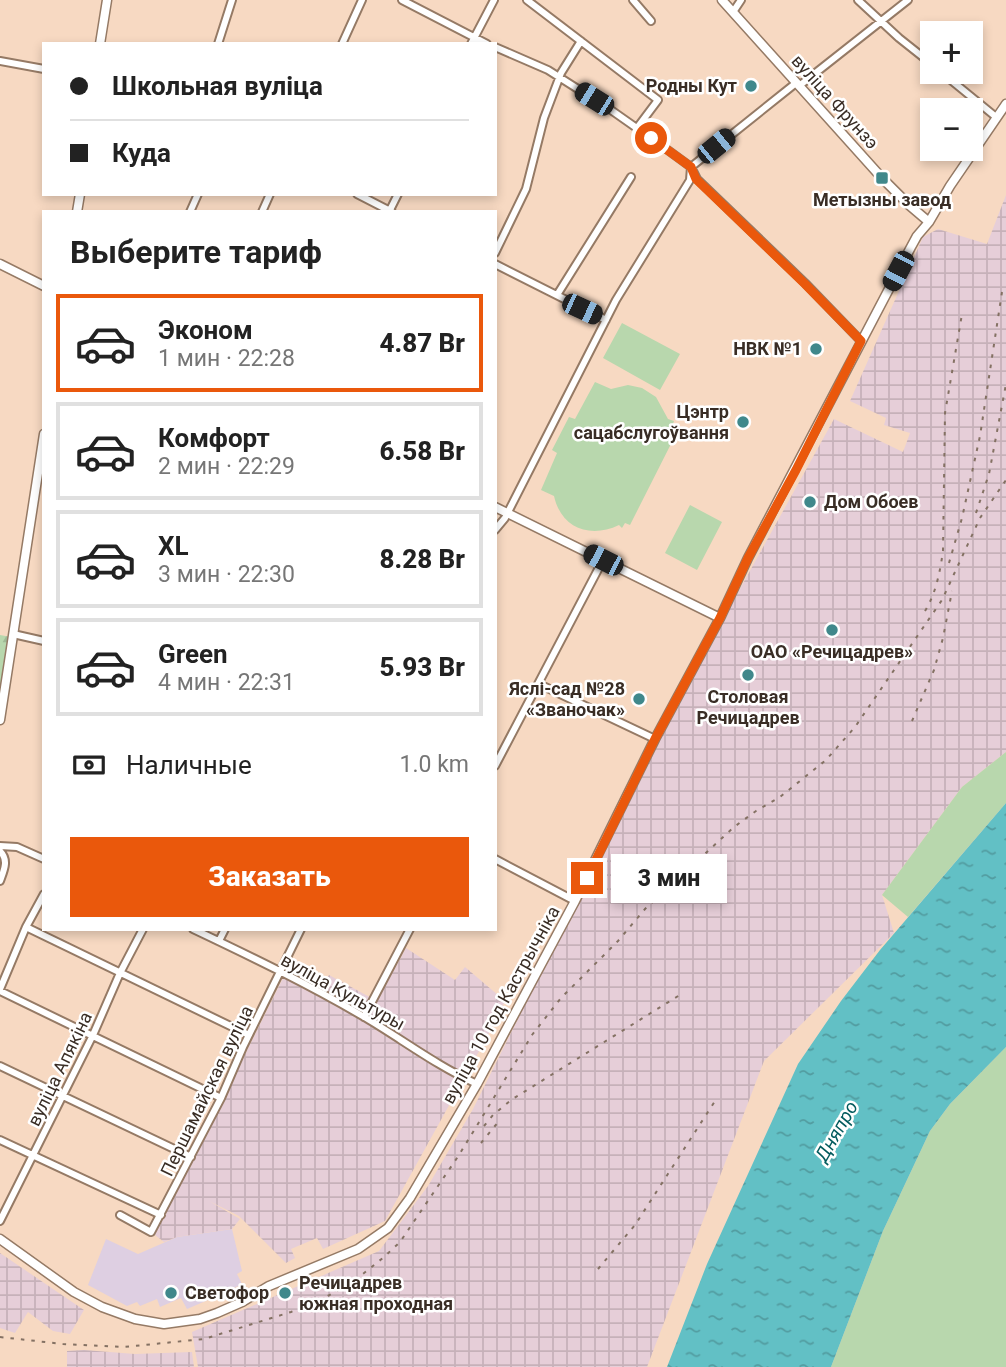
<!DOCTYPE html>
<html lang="ru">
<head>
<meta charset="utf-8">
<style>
  :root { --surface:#fff; --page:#f2f2f2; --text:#222; --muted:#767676; --line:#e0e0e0; --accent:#ea580c }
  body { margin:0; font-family:Roboto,sans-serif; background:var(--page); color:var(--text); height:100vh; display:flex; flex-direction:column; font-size:26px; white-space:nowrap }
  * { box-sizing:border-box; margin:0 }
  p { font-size:23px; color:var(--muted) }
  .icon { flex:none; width:38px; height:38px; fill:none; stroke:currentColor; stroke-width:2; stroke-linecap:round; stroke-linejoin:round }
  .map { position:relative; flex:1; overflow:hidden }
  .details { position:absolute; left:42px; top:210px; width:455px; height:721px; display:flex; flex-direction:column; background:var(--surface); border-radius:0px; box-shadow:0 4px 10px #0003 }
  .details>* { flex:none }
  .hud { position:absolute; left:42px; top:42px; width:455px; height:154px; border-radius:0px; box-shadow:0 4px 10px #0003; display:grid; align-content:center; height:154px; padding:0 28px; background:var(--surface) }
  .fabs { position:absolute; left:920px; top:21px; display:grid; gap:14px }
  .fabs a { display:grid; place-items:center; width:63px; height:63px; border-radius:0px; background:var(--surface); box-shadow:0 4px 10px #0003; font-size:35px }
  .end { position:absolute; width:32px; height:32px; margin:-16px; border:9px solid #ea580c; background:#fff; box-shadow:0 0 0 4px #fff }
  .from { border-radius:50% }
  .bubble { position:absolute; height:49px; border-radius:0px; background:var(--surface); box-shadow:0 4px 10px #0003; font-size:23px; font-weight:800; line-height:49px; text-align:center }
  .car { position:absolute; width:21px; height:42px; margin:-21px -10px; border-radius:9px; box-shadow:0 0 5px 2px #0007; background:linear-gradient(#222 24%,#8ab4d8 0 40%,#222 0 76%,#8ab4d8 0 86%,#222 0) }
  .hud b { display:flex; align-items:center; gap:24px; height:66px; font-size:26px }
  .hud b+b { border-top:2px solid var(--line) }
  .hud i { width:18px; height:18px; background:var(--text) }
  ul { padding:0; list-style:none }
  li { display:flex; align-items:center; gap:21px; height:98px; margin:0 14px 10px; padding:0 14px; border:4px solid var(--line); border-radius:0px }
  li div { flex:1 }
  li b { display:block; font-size:26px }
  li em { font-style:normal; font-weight:800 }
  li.active { border-color:var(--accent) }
  li>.icon { width:63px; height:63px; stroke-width:1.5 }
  h2 { padding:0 28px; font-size:32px; line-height:84px }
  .pay { display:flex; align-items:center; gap:18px; height:77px; padding:0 28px; font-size:26px }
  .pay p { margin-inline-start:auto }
  .action { display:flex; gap:14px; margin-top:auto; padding:14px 28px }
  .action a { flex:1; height:80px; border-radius:0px; background:var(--accent); color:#fff; font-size:28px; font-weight:800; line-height:80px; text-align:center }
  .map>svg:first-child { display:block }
  .commercial { fill:#decfe2 }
  .industrial { fill:url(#industrial-grid) }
  .green { fill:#b8d7ad }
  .forest { fill:url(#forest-firs) }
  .water { fill:url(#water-ripples) }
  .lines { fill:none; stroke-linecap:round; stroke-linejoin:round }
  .minor-casing { stroke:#957a65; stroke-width:10 }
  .tertiary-casing { stroke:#957a65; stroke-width:11 }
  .minor { stroke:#fff; stroke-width:6 }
  .tertiary { stroke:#fff; stroke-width:8 }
  .rail { stroke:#847163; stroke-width:2; stroke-dasharray:3.5 7; stroke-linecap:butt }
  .route { stroke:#ea580c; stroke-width:9 }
  .poi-dot { fill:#40888b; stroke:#fff; stroke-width:2.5 }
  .labels { text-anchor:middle; stroke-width:5; stroke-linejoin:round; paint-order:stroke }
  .poi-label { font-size:18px; font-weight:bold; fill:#392d25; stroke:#fff; text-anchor:end }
  .street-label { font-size:18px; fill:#392d25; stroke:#fff }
  .water-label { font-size:19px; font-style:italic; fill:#035b5e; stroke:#fff }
</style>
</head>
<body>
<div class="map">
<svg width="1006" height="1367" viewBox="0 0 1006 1367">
  <defs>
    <pattern id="industrial-grid" width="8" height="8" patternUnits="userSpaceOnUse" patternTransform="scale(1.75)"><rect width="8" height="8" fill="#e6ced8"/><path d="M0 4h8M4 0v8" fill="none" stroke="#c6b1b9"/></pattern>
    <pattern id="forest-firs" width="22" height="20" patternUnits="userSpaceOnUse" patternTransform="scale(1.75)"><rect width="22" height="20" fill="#b8d7ad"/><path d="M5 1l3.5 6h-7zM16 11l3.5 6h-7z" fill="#9fb995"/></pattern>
    <pattern id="water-ripples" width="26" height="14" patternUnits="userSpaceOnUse" patternTransform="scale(1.75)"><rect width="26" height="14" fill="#62c0c5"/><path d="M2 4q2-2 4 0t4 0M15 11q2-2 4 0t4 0" fill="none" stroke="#529ca0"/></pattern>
  </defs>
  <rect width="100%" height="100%" fill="#f7d9c2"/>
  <path class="commercial" d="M232,1229L242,1271L237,1274L242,1284L234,1288L235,1291L219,1299L208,1300L187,1309L181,1298L160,1307L157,1299L140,1306L137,1302L127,1306L88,1285L106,1239L138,1254L177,1237Z"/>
  <path class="industrial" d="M1006,195V752L962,787L882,895L894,933L764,1061L647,1367H198L192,1332L379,1251L428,1186L473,1109L663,728L834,419L903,452L910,433L884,425L886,418L850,401L923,237L938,229L987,244Z
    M406,948L455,980L465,967L505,1001L493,1026L385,1221L323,1249L317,1238L291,1249L295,1258L286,1263L239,1216L209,1201L240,1219L232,1229L177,1237L164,1242L155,1235L283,978L317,994L329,975L377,1001Z
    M0,1253L84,1310L70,1334L53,1331L28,1312L15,1333L0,1328Z
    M84,1350L135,1354L192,1352L194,1367H67V1351Z"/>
  <path class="green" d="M622,323L680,354L660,390L603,358Z
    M595,382L611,389L628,385L642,388L656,397L668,419L674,421L670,432L675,436L630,525L625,523L622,528L619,525C590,539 561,528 554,496L541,490L557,453L552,450L569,417L575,419Z
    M690,505L722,522L697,570L665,553Z
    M1006,752V803L908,917L882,895L962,787Z
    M1006,1047V1367H831L883,1231L930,1131L950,1104Z"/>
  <path class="forest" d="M0,635L11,637L0,712Z"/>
  <path class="water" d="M1006,803V1047L950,1104L930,1131L883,1231L831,1367H667L707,1264L798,1064L841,1001L880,950Z"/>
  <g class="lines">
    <defs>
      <path id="minor" d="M402,0L487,44
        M527,0L658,100L637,128
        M633,0L651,21
        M858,0L899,38L933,65
        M733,12L741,0
        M218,44L232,0
        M342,44L362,0
        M471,44L494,0
        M495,47L548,70L611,110L665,148L691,167L697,179L805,283L861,341
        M0,61L44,69
        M941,72L996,117
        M799,86L908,0
        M357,194L392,212
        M190,212L198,194
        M262,212L270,194
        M389,212L398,194
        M495,253L526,189L544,118L561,73L581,41
        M495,264L606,320
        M557,295L631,177
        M495,530L505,518L616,300L690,180L691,167L796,83
        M13,634L44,641
        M539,684L655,739
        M495,766L603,560
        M0,846L17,847L44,859
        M0,851C9,860 4,870 0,881
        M495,859L575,901
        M26,927L249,1035
        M193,929C252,957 310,985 366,1018C403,1040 437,1066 477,1084
        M219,941L225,929
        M0,989L26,927L44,894
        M0,991L221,1098
        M364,1017L410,929
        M0,1066L191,1157
        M0,1140L161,1215
        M120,1215L151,1232L221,1098L243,1047L301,929
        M0,1221L93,1035L120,973L143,929"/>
      <path id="tertiary" d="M722,0L882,178L909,205L929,222
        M100,44L107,0
        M77,212L80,194
        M0,264L44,286
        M495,507L720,618
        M0,720L44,434
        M0,1239L74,1292L102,1307L135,1319L164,1324L200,1319L217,1313L242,1302L269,1286L358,1249L388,1228L410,1198L477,1084L575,901L655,739L720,618L748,558L911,247L917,236L929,222L950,186L1006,104"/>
    </defs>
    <use href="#minor" class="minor-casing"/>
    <use href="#tertiary" class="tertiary-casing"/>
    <use href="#minor" class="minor"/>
    <use href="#tertiary" class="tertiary"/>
    <path class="rail" d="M976,513L989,474L1006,384
      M949,563L962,518L980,436L1002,292
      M925,611C936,593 940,572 943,551L945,413L962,314
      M912,721L934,670L943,638L952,591
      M484,1126L493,1115L511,1100L683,993
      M481,1143L499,1121
      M598,1269L635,1225L715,1101
      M0,1337L63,1344L124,1347L204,1339L291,1312L324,1298L353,1282L384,1257L400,1242L459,1155L532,1035L561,998L618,941L645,909L734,827L756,811L780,797L826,760L855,727L942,600L980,518L1006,480"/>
  </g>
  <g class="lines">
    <path class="route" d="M587,878L655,739L720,618L748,558L796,470L861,341L805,284L696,179L691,167L651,138"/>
  </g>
  <g class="poi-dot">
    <circle cx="751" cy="86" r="7"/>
    <rect x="875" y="171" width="14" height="14" rx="3.5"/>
    <circle cx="816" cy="349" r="7"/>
    <circle cx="743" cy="422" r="7"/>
    <circle cx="810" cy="502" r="7"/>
    <circle cx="832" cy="630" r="7"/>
    <circle cx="748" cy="675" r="7"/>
    <circle cx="639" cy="699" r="7"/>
    <circle cx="171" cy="1293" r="7"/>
    <circle cx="285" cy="1293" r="7"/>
  </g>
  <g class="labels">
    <g class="poi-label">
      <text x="737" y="92">Родны Кут</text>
      <text x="882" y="206" text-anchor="middle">Метызны завод</text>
      <text x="802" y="355">НВК №1</text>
      <text x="729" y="418">Цэнтр<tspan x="729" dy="21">сацабслугоўвання</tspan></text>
      <text x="824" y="508" text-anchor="start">Дом Обоев</text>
      <text x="832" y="658" text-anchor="middle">ОАО «Речицадрев»</text>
      <text x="625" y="695">Яслі-сад №28<tspan x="625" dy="21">«Званочак»</tspan></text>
      <text x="748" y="703" text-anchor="middle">Столовая<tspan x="748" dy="21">Речицадрев</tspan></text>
      <text x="299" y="1289" text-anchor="start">Речицадрев<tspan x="299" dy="21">южная проходная</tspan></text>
      <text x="185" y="1299" text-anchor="start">Светофор</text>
    </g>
    <g class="street-label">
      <text transform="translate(835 102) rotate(48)" y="6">вуліца Фрунзэ</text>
      <text transform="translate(343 992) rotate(29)" y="6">вуліца Культуры</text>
      <text transform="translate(501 1005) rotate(-61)" y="6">вуліца 10 год Кастрычніка</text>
      <text transform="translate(60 1069) rotate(-64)" y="6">вуліца Апякіна</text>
      <text transform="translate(207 1091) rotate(-64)" y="6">Першамайская вуліца</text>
    </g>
    <g class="water-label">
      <text transform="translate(836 1131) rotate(-60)" y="7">Дняпро</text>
    </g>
  </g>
</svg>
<div class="fabs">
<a>+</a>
<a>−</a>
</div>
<i class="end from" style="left:651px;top:138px"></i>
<i class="end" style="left:587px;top:878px"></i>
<div class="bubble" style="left:611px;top:854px;width:116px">3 мин</div>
<i class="car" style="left:594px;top:99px;rotate:302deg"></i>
<i class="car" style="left:716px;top:146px;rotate:51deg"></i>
<i class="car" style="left:898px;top:271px;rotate:208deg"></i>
<i class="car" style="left:582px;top:309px;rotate:115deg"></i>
<i class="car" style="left:603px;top:560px;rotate:297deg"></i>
<div class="hud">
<b><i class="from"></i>Школьная вуліца</b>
<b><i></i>Куда</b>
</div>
<section class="details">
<h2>Выберите тариф</h2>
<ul>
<li class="active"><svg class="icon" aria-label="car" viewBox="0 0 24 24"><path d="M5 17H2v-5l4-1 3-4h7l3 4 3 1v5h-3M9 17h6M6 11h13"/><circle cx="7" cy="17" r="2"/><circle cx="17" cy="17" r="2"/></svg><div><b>Эконом</b><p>1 мин · 22:28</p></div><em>4.87 Br</em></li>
<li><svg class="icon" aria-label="car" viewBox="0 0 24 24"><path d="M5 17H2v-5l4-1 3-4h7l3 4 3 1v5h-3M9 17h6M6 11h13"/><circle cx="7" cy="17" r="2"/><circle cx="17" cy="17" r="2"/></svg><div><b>Комфорт</b><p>2 мин · 22:29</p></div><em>6.58 Br</em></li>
<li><svg class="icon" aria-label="car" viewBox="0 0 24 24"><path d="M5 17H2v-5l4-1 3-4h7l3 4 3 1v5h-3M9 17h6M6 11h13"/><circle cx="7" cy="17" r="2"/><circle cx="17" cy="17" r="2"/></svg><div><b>XL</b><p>3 мин · 22:30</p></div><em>8.28 Br</em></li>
<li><svg class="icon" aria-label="car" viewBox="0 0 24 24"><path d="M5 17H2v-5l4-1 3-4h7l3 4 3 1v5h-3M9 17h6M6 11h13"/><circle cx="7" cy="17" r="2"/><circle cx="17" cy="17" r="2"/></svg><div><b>Green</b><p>4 мин · 22:31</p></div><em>5.93 Br</em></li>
</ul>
<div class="pay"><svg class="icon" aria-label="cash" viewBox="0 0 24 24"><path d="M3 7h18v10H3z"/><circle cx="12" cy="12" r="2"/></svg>Наличные<p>1.0 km</p></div>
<div class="action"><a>Заказать</a></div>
</section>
</div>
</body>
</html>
